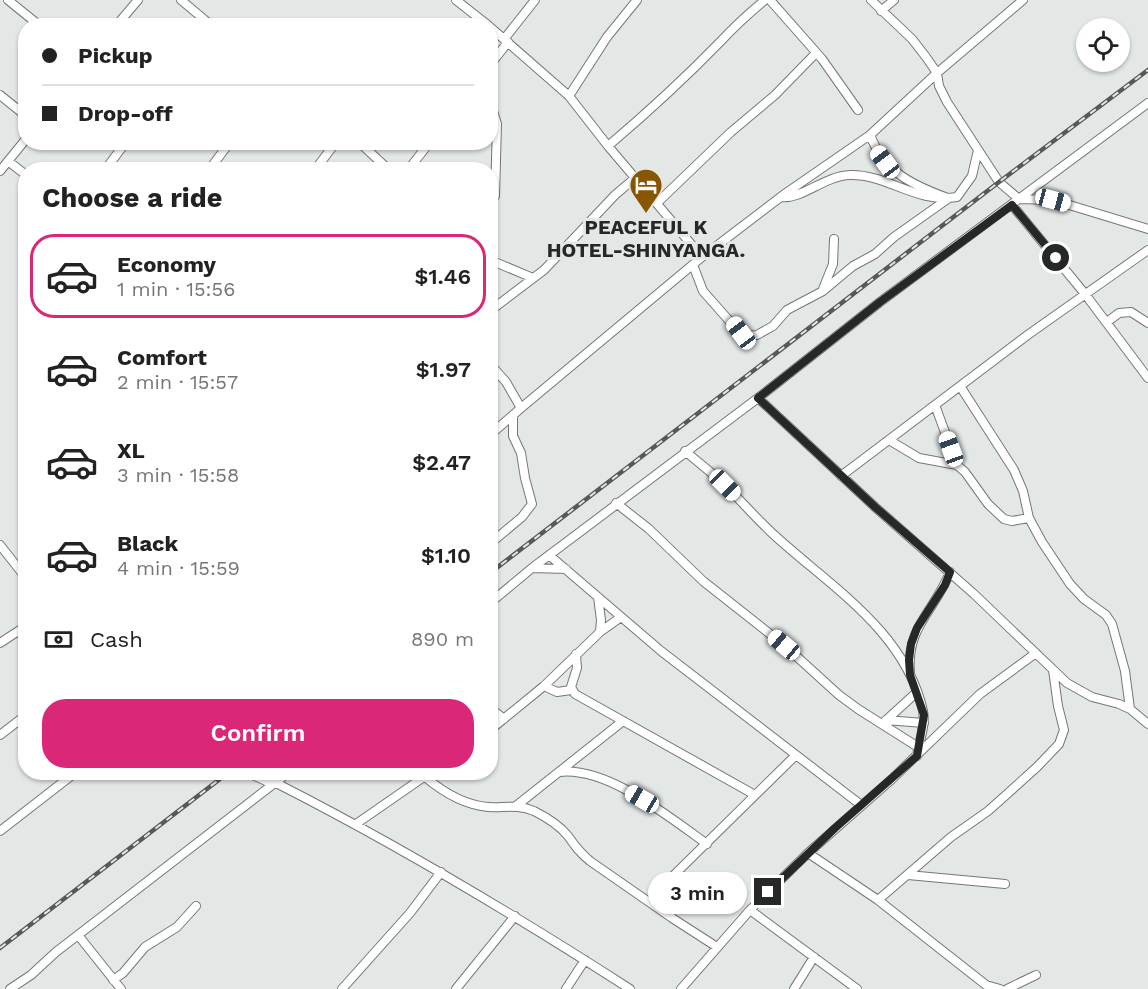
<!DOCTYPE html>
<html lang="en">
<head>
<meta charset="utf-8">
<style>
  :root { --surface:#fff; --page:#f6f6f6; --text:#222; --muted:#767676; --line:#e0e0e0; --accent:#db2777 }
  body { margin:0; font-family:"Work Sans",sans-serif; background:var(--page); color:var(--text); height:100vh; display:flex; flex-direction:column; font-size:22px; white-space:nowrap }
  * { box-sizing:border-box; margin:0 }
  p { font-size:20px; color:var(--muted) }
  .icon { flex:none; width:33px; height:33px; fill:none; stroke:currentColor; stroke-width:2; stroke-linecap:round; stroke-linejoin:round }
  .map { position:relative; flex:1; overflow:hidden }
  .side { position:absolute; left:18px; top:162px; width:480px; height:618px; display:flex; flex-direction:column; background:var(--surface); border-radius:24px; box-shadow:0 2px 4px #0004 }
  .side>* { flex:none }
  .top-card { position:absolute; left:18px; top:18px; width:480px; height:132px; border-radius:24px; box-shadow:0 2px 4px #0004; display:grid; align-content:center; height:132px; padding:0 24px; background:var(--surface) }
  .buttons { position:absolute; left:1076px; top:18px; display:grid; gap:12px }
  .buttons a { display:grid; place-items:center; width:54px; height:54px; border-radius:50%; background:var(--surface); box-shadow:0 2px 4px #0004; font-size:30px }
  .end { position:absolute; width:27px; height:27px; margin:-14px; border:8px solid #262727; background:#fff; box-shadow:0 0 0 3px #fff }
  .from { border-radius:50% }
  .bubble { position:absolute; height:42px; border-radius:21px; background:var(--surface); box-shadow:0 2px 4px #0004; font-size:20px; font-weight:600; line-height:42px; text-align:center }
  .car { position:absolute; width:18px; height:36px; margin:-18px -9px; border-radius:8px; box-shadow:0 0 4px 2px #0007; background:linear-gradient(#fff 24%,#345 0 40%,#fff 0 76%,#345 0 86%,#fff 0) }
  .top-card b { display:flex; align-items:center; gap:21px; height:57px; font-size:22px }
  .top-card b+b { border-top:2px solid var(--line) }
  .top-card i { width:15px; height:15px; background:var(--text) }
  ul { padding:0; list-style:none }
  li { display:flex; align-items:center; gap:18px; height:84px; margin:0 12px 9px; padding:0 12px; border:3px solid transparent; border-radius:24px }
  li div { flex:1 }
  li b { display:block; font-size:22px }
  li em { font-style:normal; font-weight:600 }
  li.on { border-color:var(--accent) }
  li>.icon { width:54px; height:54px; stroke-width:1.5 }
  h2 { padding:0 24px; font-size:27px; line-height:72px }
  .pay { display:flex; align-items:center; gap:15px; height:66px; padding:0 24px; font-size:22px }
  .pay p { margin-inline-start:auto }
  .action { display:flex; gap:12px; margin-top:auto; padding:12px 24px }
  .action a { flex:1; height:69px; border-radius:24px; background:var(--accent); color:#fff; font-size:24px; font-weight:600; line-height:69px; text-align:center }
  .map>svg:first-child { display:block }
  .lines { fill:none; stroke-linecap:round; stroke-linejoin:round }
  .minor-casing { stroke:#747776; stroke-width:10 }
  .minor { stroke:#fff; stroke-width:8 }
  .rail-casing { stroke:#575958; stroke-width:4.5 }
  .rail { stroke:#e3e7e6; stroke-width:2; stroke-dasharray:7; stroke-linecap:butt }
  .route { stroke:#262727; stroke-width:8 }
  .labels { text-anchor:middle; stroke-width:6; stroke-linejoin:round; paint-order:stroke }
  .poi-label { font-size:20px; font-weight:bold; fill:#262727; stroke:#e3e7e6 }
</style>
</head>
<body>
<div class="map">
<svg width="1148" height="989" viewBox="0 0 1148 989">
  <rect width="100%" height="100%" fill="#e3e7e6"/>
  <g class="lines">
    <defs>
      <path id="minor" d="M8,0L40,26
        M181,0L212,26
        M456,0L489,26
        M770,0L822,59L858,110
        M871,0L912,39L926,57L937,73L939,86L947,102L999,182L1019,199L1053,200L1148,229
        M881,11L894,0
        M116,26L138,0
        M490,27L569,96L608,146L702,257
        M505,38L535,0
        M490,65L508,42
        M0,95L26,116
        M569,96L607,37L637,0
        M490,101L497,124L495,196
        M870,135C884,171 910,184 945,197
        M359,142L389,170
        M608,146C647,113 685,78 721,41C736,25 748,14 765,0
        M8,161L26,175
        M105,170L126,142
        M209,170L230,142
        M315,170L336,142
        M408,170L430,142
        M0,171L26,139
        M781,197C801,200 824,176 850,175C888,174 916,204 957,197L972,176L978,150
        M657,203L731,132L775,95L816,53
        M1012,205L1085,294L1148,378
        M490,260L533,278
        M693,265L703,291L740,333L745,336L757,335L773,326L787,310L823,291L853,266L875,254L894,237L949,198
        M823,289L833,264L834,239
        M490,311L544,270L615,195L635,178
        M1107,322L1119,313L1131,312L1148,323
        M490,364L506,382L521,408
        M960,386L1014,470L1023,491L1029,518L1042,542L1070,584L1084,599L1106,615L1112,624L1125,671L1130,709
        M758,398L875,507L974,594L1067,683L1092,697L1119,704L1130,709L1148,724
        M935,405L957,465
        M490,435L521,408L702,257L786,193L870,135L937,73L1023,0
        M889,440L919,458L957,465L965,472L988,504L1004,519L1012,521L1029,518
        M685,451C699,463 714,474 727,487C742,502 756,518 772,533C828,585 905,630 923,711C926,725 919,741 917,756
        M841,476L1029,334L1148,250
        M616,503L649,529L703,581L784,645L839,695L858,709L918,747
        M492,542L522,517L532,504L525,478L521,453L513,436V415
        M0,545L26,578
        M549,555L661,651L861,805
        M533,568L566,569
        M490,603L532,568L758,398L880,302L1148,103
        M600,632L621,617
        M0,643L26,626
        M576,654L577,668L571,687L575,694L755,795
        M910,673C906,626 935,611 950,572
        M544,686L557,692L571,690
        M490,708L504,719
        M886,720L924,723
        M882,724L917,692
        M490,730L544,686L600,632L601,620L598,597
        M0,735L26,715
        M246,772L266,781L276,783C398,845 515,915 630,989
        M559,772C607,766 669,817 707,844
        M425,777C443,792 464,805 488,807C504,808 518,804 534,811C546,817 560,826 568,836C575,846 580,853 590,861L672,918L717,947
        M516,806L623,721
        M356,824L431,772
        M0,831L76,772
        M808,853L878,900L986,985L1000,989
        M908,875L1005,884
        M878,900L951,837L988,811L1006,795L1037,767L1059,744L1064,730L1058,706L1053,670
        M750,910L857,989
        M671,917C663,898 662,892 675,874L796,755
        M78,935L121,989
        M113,980L123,973L145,947L177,927L196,906
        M10,989L31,975L56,952L289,772
        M342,989L410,913L441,872
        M456,989L515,916
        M566,989L585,960
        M681,989L750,910L808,853L892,779L980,694L1036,653
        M794,989L814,957
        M1007,989L1036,975"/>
    </defs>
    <use href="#minor" class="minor-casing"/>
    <use href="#minor" class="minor"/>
    <defs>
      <path id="rail" d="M490,573L999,182L1148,70
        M0,948L229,772"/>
    </defs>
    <use href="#rail" class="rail-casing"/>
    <use href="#rail" class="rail"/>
  </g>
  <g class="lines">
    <path class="route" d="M768,892L835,828L917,756L924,715L910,675L909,660L911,644L917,628L945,585L950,572L875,507L758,398L880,302L1012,205L1056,258"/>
  </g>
  <defs>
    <symbol id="hotel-pin" viewBox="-11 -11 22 30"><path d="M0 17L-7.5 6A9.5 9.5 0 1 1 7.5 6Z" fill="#895600" stroke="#e3e7e6"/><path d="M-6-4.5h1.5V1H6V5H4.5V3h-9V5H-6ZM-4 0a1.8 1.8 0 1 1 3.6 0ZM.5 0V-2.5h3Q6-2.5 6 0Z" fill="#fff"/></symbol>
  </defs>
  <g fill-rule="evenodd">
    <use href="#hotel-pin" x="627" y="166" width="38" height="52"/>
  </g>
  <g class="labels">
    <g class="poi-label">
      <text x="646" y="234">PEACEFUL K<tspan x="646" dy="23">HOTEL-SHINYANGA.</tspan></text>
    </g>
  </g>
</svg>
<div class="buttons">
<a><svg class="icon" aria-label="locate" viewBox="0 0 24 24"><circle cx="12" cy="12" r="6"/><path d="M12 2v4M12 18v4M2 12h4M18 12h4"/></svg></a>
</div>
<i class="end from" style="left:1056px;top:258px"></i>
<i class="end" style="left:768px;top:892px"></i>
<div class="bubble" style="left:648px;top:872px;width:99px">3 min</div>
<i class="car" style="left:885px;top:162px;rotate:323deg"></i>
<i class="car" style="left:1053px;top:200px;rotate:105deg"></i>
<i class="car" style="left:741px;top:333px;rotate:323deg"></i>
<i class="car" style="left:951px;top:449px;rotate:340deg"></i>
<i class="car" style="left:725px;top:485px;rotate:135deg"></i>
<i class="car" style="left:784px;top:645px;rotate:310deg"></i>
<i class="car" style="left:642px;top:799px;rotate:300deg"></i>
<div class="top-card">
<b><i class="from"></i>Pickup</b>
<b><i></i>Drop-off</b>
</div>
<section class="side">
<h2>Choose a ride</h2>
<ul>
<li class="on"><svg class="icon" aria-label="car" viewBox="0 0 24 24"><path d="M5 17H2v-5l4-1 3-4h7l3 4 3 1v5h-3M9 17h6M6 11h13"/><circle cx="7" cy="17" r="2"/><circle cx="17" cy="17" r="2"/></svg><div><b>Economy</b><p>1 min · 15:56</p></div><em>$1.46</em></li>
<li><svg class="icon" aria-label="car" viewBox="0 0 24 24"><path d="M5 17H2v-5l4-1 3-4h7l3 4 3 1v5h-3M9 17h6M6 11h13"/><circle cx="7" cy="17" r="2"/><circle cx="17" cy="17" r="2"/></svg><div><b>Comfort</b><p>2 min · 15:57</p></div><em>$1.97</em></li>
<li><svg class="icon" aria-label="car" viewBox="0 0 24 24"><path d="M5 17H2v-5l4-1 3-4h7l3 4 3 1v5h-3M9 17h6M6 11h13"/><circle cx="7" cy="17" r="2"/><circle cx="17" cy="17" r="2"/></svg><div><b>XL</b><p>3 min · 15:58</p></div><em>$2.47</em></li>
<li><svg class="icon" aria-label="car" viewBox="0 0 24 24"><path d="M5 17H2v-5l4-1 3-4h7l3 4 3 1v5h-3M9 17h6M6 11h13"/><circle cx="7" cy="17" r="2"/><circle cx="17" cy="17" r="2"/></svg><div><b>Black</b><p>4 min · 15:59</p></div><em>$1.10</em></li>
</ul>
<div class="pay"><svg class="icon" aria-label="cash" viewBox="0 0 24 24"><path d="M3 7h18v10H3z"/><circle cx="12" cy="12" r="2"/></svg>Cash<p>890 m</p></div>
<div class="action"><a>Confirm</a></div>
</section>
</div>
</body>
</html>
